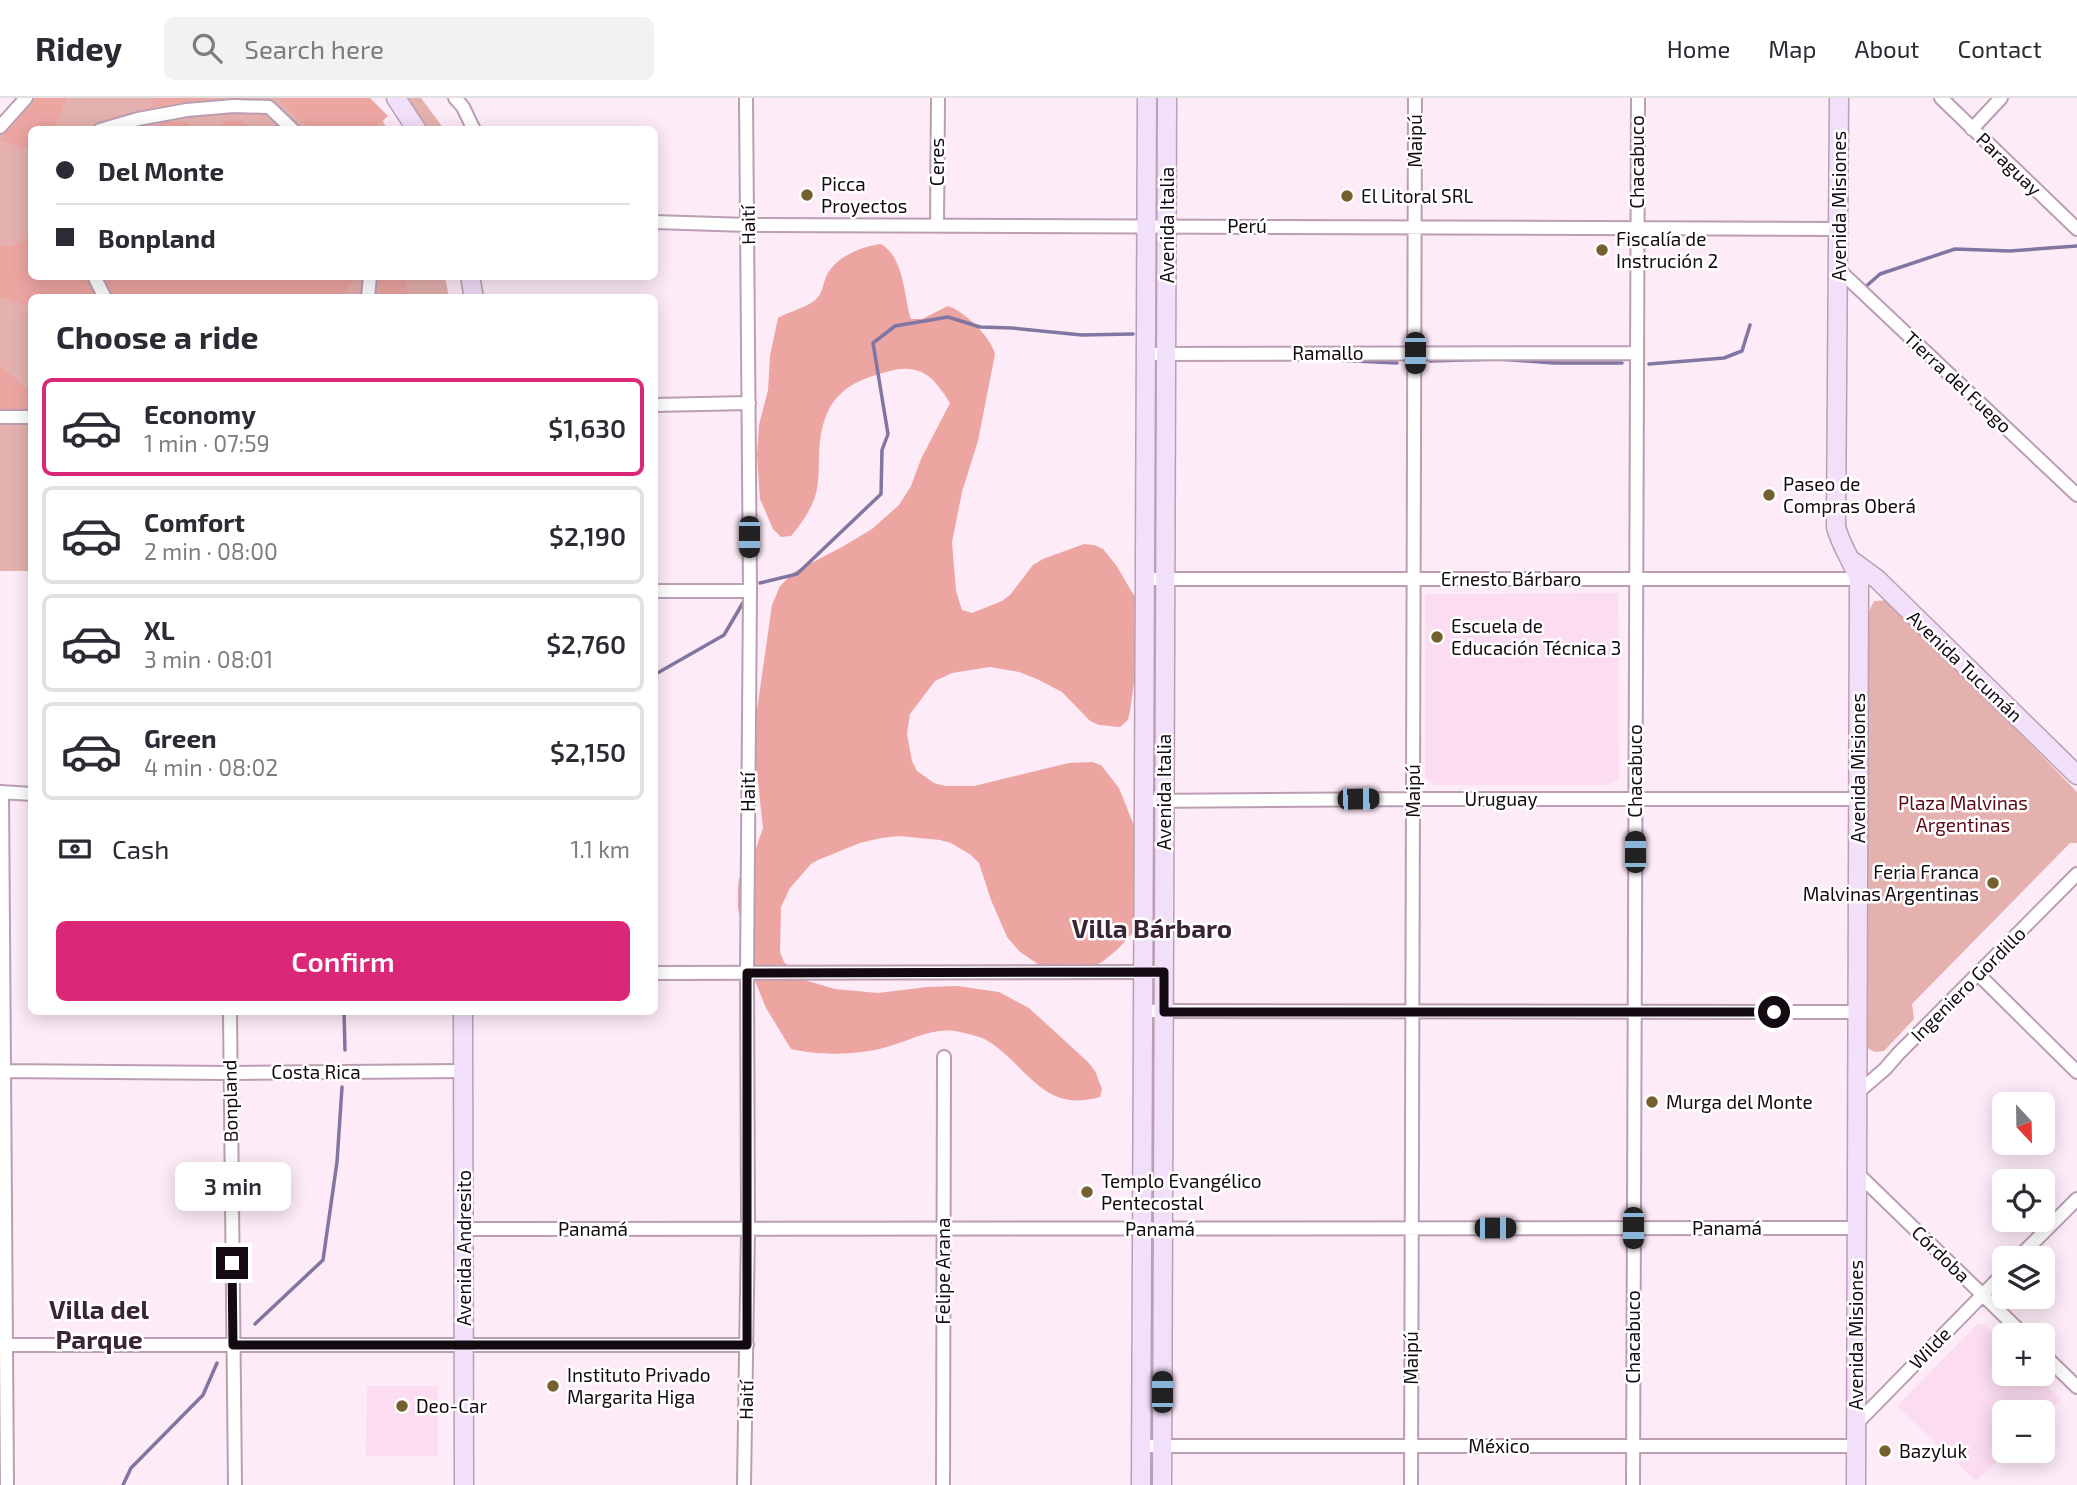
<!DOCTYPE html>
<html lang="en">
<head>
<meta charset="utf-8">
<style>
  :root { --surface:#fff; --page:#f2f2f3; --text:#2b2b33; --muted:#7c7c81; --line:#e1e1e2; --accent:#db2777 }
  body { margin:0; font-family:"Exo 2",sans-serif; background:var(--page); color:var(--text); height:100vh; display:flex; flex-direction:column; font-size:26px; white-space:nowrap }
  * { box-sizing:border-box; margin:0 }
  p { font-size:23px; color:var(--muted) }
  .icon { flex:none; width:38px; height:38px; fill:none; stroke:currentColor; stroke-width:2; stroke-linecap:round; stroke-linejoin:round }
  .map { position:relative; flex:1; overflow:hidden }
  .sheet { position:absolute; left:28px; top:196px; width:630px; height:721px; display:flex; flex-direction:column; background:var(--surface); border-radius:10px; box-shadow:0 4px 18px #0003 }
  .sheet>* { flex:none }
  .top-card { position:absolute; left:28px; top:28px; width:630px; height:154px; border-radius:10px; box-shadow:0 4px 18px #0003; display:grid; align-content:center; height:154px; padding:0 28px; background:var(--surface) }
  .needle { width:46px; rotate:158deg }
  .fabs { position:absolute; left:1992px; top:994px; display:grid; gap:14px }
  .fabs a { display:grid; place-items:center; width:63px; height:63px; border-radius:10px; background:var(--surface); box-shadow:0 4px 18px #0003; font-size:35px }
  .end { position:absolute; width:32px; height:32px; margin:-16px; border:9px solid #140a11; background:#fff; box-shadow:0 0 0 4px #fff }
  .from { border-radius:50% }
  .bubble { position:absolute; height:49px; border-radius:10px; background:var(--surface); box-shadow:0 4px 18px #0003; font-size:23px; font-weight:600; line-height:49px; text-align:center }
  .car { position:absolute; width:21px; height:42px; margin:-21px -10px; border-radius:9px; box-shadow:0 0 5px 2px #0007; background:linear-gradient(#222 24%,#8ab4d8 0 40%,#222 0 76%,#8ab4d8 0 86%,#222 0) }
  .top-card b { display:flex; align-items:center; gap:24px; height:66px; font-size:26px }
  .top-card b+b { border-top:2px solid var(--line) }
  .top-card i { width:18px; height:18px; background:var(--text) }
  ul { padding:0; list-style:none }
  li { display:flex; align-items:center; gap:21px; height:98px; margin:0 14px 10px; padding:0 14px; border:4px solid var(--line); border-radius:10px }
  li div { flex:1 }
  li b { display:block; font-size:26px }
  li em { font-style:normal; font-weight:600 }
  li.current { border-color:var(--accent) }
  li>.icon { width:63px; height:63px; stroke-width:1.5 }
  h2 { padding:0 28px; font-size:32px; line-height:84px }
  .pay { display:flex; align-items:center; gap:18px; height:77px; padding:0 28px; font-size:26px }
  .pay p { margin-inline-start:auto }
  .action { display:flex; gap:14px; margin-top:auto; padding:14px 28px }
  .action a { flex:1; height:80px; border-radius:10px; background:var(--accent); color:#fff; font-size:28px; font-weight:600; line-height:80px; text-align:center }
  header { display:flex; align-items:center; gap:42px; box-sizing:border-box; height:98px; padding:0 35px; background:var(--surface); border-bottom:2px solid var(--line) }
  header strong { font-size:33px }
  nav { display:flex; gap:38px; margin-inline-start:auto; font-size:24px }
  .search { width:490px; height:63px; background:var(--page); display:flex; align-items:center; gap:18px; box-sizing:border-box; padding:0 24px; border-radius:10px; color:var(--muted); font-size:26px }
  .map>svg:first-child { display:block }
  .built { fill:#fbdcf1 }
  .green { fill:#e5b1ae }
  .forest { fill:#eda5a2 }
  .lines { fill:none; stroke-linecap:round; stroke-linejoin:round }
  .stream { stroke:#8176a2; stroke-width:3.5 }
  .street-casing { stroke:#bb9eb2; stroke-width:16 }
  .secondary-casing { stroke:#bb9eb2; stroke-width:21 }
  .street { stroke:#fff; stroke-width:12 }
  .secondary { stroke:#f2dffa; stroke-width:18 }
  .route { stroke:#140a11; stroke-width:9 }
  .poi-dot { fill:#74612f; stroke:#fff; stroke-width:2.5 }
  .labels { text-anchor:middle; stroke-width:5; stroke-linejoin:round; paint-order:stroke }
  .street-label { font-size:19px; fill:#140a11; stroke:#fff }
  .poi-label { font-size:19px; fill:#140a11; stroke:#fff; text-anchor:start }
  .park-label { font-size:19px; fill:#5d0813; stroke:#fff }
  .district-label { font-size:26px; font-weight:bold; fill:#3b2434; stroke:#fff }
</style>
</head>
<body>
<header>
<strong>Ridey</strong>
<div class="search"><svg class="icon" aria-label="search" viewBox="0 0 24 24"><circle cx="10" cy="10" r="6"/><path d="M15 15l6 6"/></svg>Search here</div>
<nav><a>Home</a><a>Map</a><a>About</a><a>Contact</a></nav>
</header>
<div class="map">
<svg width="2077" height="1387" viewBox="0 0 2077 1387">
  <rect width="100%" height="100%" fill="#feebf8"/>
  <path class="built" d="M1618,495L1619,680L1609,687H1433L1425,679V496Z
    M1978,1226L1985,1227L2004,1246V1276H2034L2061,1302L2042,1320V1314H2004V1353H2008L1976,1383L1897,1308Z
    M367,1288H438V1358H366Z"/>
  <path class="green" d="M33,0H365L378,13L387,31L32,32V178L445,179L449,199L32,200L31,473H0V37Z
    M408,0H421L444,31H426Z
    M1890,502L2077,694V745H2070L1912,906L1914,921L1884,953L1875,954L1867,950L1868,515L1874,503Z"/>
  <path class="forest" d="M37,0H67L54,31L32,32L31,49L21,50L0,42Z
    M153,0H225L153,9Z
    M277,0H370L388,18L377,28L371,31H309Z
    M241,22L252,31H217L225,23Z
    M182,23L191,27L190,31H151V28L166,24Z
    M31,137L32,178L356,179L342,199L32,200L31,208L0,199V147L15,148Z
    M881,146C905,161 903,196 911,221H922L948,208C964,213 991,239 995,256L978,343L962,394L952,444L956,493L962,512L972,515L1002,503L1010,497L1033,467L1043,461L1084,446L1094,447L1103,451L1116,467L1136,501L1143,521L1130,613L1128,622L1120,629L1099,627L1090,623L1062,594L1037,581L1019,574L990,569L952,575L935,583L910,616L907,636L912,663L917,673L934,685L945,688H974L1069,665L1092,664L1101,667L1119,690L1148,763L1154,795L1147,813L1137,830L1118,851L1102,864L1086,873L1050,874L1020,854L1007,839L991,802L979,765L971,757L951,745L940,742L899,738L881,740L860,745L818,762L811,766L790,790L781,809L780,854L784,864L801,881L835,891L878,895L927,889L957,888L999,894L1029,910L1088,964L1095,973L1102,991L1100,999C1042,1016 1027,966 986,942C979,938 968,936 960,934C934,928 912,942 887,949C859,957 819,958 791,951L766,910L755,883L738,810V790L739,781L755,753L763,730L755,656L756,619L772,507L780,488L794,474L842,449L872,431L899,407L911,388L921,361L950,305C934,280 922,265 890,273C848,284 826,297 820,343C818,358 820,375 817,391C814,408 802,425 791,438L781,439L773,431L760,401L757,357L759,327L768,292L770,258L778,220C788,214 811,208 817,200C824,193 823,182 828,175C838,158 863,148 881,146Z
    M379,179H411L405,182L408,199H378Z
    M0,267L26,291H31V313H0Z"/>
  <g class="lines">
    <path class="stream" d="M1863,191L1880,176L1955,151L2010,153L2077,148
      M1334,262L1397,265
      M1430,263L1498,261L1554,265H1622
      M1649,266L1724,260L1742,253L1750,227
      M760,485L797,476L881,396L882,352L888,336L873,245L895,228L948,219L980,229L1012,230L1082,237L1133,236
      M654,577L724,537L744,503
      M344,914L345,952
      M255,1226L323,1162L337,1064L342,989
      M123,1387L131,1370L203,1297L217,1265"/>
    <defs>
      <path id="street" d="M455,0L463,9L474,32
        M1941,0L2077,131
        M0,29L26,0
        M1972,31L2001,0
        M100,32L138,21L187,12L234,8L269,9L293,32
        M654,124L748,127L1839,131
        M937,127L938,0
        M1839,172L2077,397
        M94,178L105,200
        M368,200L370,178
        M1146,256L1637,255
        M654,307L749,305
        M0,319H32
        M1145,481H1866
        M654,493H750
        M0,694L32,696
        M2,694L7,1387
        M1144,703L1413,701H1858
        M654,875L1164,874
        M1978,876L2077,974
        M1143,913L1857,914
        M230,914L235,1387
        M0,973L229,975L463,973
        M1857,995L1885,971L1898,956L2077,776
        M1857,1075L2024,1237
        M463,1131L1857,1130
        M2018,1160L2077,1101
        M0,1247H747
        M2042,1255L2077,1289
        M1856,1326L2004,1175
        M1142,1348H1856
        M744,1387L748,1131L747,875L750,493L746,0
        M943,1387L944,959
        M1411,1387L1415,0
        M1633,1387L1638,0"/>
      <path id="secondary" d="M396,0L417,32
        M1839,0L1836,429C1841,448 1852,463 1859,481L1856,1387
        M470,178L474,200
        M1851,462L1877,481L2077,677
        M463,914L464,1387
        M1141,1387L1147,0
        M1162,1387L1167,0"/>
    </defs>
    <use href="#street" class="street-casing"/>
    <use href="#secondary" class="secondary-casing"/>
    <use href="#street" class="street"/>
    <use href="#secondary" class="secondary"/>
  </g>
  <g class="lines">
    <path class="route" d="M232,1165L233,1247H747V875L1164,874V914H1774"/>
  </g>
  <g class="poi-dot">
    <circle cx="807" cy="97" r="7"/>
    <circle cx="1347" cy="98" r="7"/>
    <circle cx="1602" cy="152" r="7"/>
    <circle cx="1769" cy="397" r="7"/>
    <circle cx="1437" cy="539" r="7"/>
    <circle cx="1993" cy="785" r="7"/>
    <circle cx="1652" cy="1004" r="7"/>
    <circle cx="1087" cy="1094" r="7"/>
    <circle cx="553" cy="1288" r="7"/>
    <circle cx="402" cy="1308" r="7"/>
    <circle cx="1885" cy="1353" r="7"/>
  </g>
  <g class="labels">
    <g class="street-label">
      <text transform="translate(1415 43) rotate(-90)" y="7">Maipú</text>
      <text transform="translate(937 64) rotate(-90)" y="7">Ceres</text>
      <text transform="translate(1637 64) rotate(-90)" y="7">Chacabuco</text>
      <text transform="translate(2009 66) rotate(44)" y="7">Paraguay</text>
      <text transform="translate(1839 108) rotate(-90)" y="7">Avenida Misiones</text>
      <text transform="translate(748 127) rotate(-91)" y="7">Haití</text>
      <text transform="translate(1167 127) rotate(-90)" y="7">Avenida Italia</text>
      <text x="1247" y="135">Perú</text>
      <text x="1328" y="262">Ramallo</text>
      <text transform="translate(1958 284) rotate(43)" y="7">Tierra del Fuego</text>
      <text x="1511" y="488">Ernesto Bárbaro</text>
      <text transform="translate(1965 568) rotate(44)" y="7">Avenida Tucumán</text>
      <text transform="translate(1858 670) rotate(-90)" y="7">Avenida Misiones</text>
      <text transform="translate(1635 673) rotate(-90)" y="7">Chacabuco</text>
      <text transform="translate(1413 693) rotate(-90)" y="7">Maipú</text>
      <text transform="translate(748 694) rotate(-90)" y="7">Haití</text>
      <text transform="translate(1164 694) rotate(-90)" y="7">Avenida Italia</text>
      <text x="1501" y="708">Uruguay</text>
      <text transform="translate(1968 886) rotate(-45)" y="7">Ingeniero Gordillo</text>
      <text x="316" y="981">Costa Rica</text>
      <text transform="translate(230 1003) rotate(-91)" y="7">Bonpland</text>
      <text x="1727" y="1137">Panamá</text>
      <text x="593" y="1138">Panamá</text>
      <text x="1160" y="1138">Panamá</text>
      <text transform="translate(464 1150) rotate(-90)" y="7">Avenida Andresito</text>
      <text transform="translate(1941 1156) rotate(44)" y="7">Córdoba</text>
      <text transform="translate(943 1173) rotate(-90)" y="7">Felipe Arana</text>
      <text transform="translate(1856 1237) rotate(-90)" y="7">Avenida Misiones</text>
      <text transform="translate(1633 1239) rotate(-90)" y="7">Chacabuco</text>
      <text transform="translate(1930 1250) rotate(-46)" y="7">Wilde</text>
      <text transform="translate(1411 1260) rotate(-90)" y="7">Maipú</text>
      <text transform="translate(746 1302) rotate(-89)" y="7">Haití</text>
      <text x="1499" y="1355">México</text>
    </g>
    <g class="poi-label">
      <text x="821" y="93">Picca<tspan x="821" dy="22">Proyectos</tspan></text>
      <text x="1361" y="105">El Litoral SRL</text>
      <text x="1616" y="148">Fiscalía de<tspan x="1616" dy="22">Instrución 2</tspan></text>
      <text x="1783" y="393">Paseo de<tspan x="1783" dy="22">Compras Oberá</tspan></text>
      <text x="1451" y="535">Escuela de<tspan x="1451" dy="22">Educación Técnica 3</tspan></text>
      <text x="1979" y="781" text-anchor="end">Feria Franca<tspan x="1979" dy="22">Malvinas Argentinas</tspan></text>
      <text x="1666" y="1011">Murga del Monte</text>
      <text x="1101" y="1090">Templo Evangélico<tspan x="1101" dy="22">Pentecostal</tspan></text>
      <text x="567" y="1284">Instituto Privado<tspan x="567" dy="22">Margarita Higa</tspan></text>
      <text x="416" y="1315">Deo-Car</text>
      <text x="1899" y="1360">Bazyluk</text>
    </g>
    <g class="park-label">
      <text x="1963" y="712">Plaza Malvinas<tspan x="1963" dy="22">Argentinas</tspan></text>
    </g>
    <g class="district-label">
      <text x="1152" y="840">Villa Bárbaro</text>
      <text x="99" y="1221">Villa del<tspan x="99" dy="30">Parque</tspan></text>
    </g>
  </g>
</svg>
<div class="fabs">
<a><svg class="needle" viewBox="-14 -14 28 28"><path d="M0-13l5 13h-10z" fill="#e53935"/><path d="M0 13l5-13h-10z" fill="#7c7c81"/></svg></a>
<a><svg class="icon" aria-label="locate" viewBox="0 0 24 24"><circle cx="12" cy="12" r="6"/><path d="M12 2v4M12 18v4M2 12h4M18 12h4"/></svg></a>
<a><svg class="icon" aria-label="layers" viewBox="0 0 24 24"><path d="M12 4l9 5-9 5-9-5zM3 14l9 5 9-5"/></svg></a>
<a>+</a>
<a>−</a>
</div>
<i class="end from" style="left:1774px;top:914px"></i>
<i class="end" style="left:232px;top:1165px"></i>
<div class="bubble" style="left:175px;top:1064px;width:116px">3 min</div>
<i class="car" style="left:1415px;top:255px;rotate:180deg"></i>
<i class="car" style="left:749px;top:439px;rotate:180deg"></i>
<i class="car" style="left:1358px;top:701px;rotate:89deg"></i>
<i class="car" style="left:1635px;top:754px;rotate:0deg"></i>
<i class="car" style="left:1495px;top:1130px;rotate:90deg"></i>
<i class="car" style="left:1633px;top:1130px;rotate:180deg"></i>
<i class="car" style="left:1162px;top:1294px;rotate:0deg"></i>
<div class="top-card">
<b><i class="from"></i>Del Monte</b>
<b><i></i>Bonpland</b>
</div>
<section class="sheet">
<h2>Choose a ride</h2>
<ul>
<li class="current"><svg class="icon" aria-label="car" viewBox="0 0 24 24"><path d="M5 17H2v-5l4-1 3-4h7l3 4 3 1v5h-3M9 17h6M6 11h13"/><circle cx="7" cy="17" r="2"/><circle cx="17" cy="17" r="2"/></svg><div><b>Economy</b><p>1 min · 07:59</p></div><em>$1,630</em></li>
<li><svg class="icon" aria-label="car" viewBox="0 0 24 24"><path d="M5 17H2v-5l4-1 3-4h7l3 4 3 1v5h-3M9 17h6M6 11h13"/><circle cx="7" cy="17" r="2"/><circle cx="17" cy="17" r="2"/></svg><div><b>Comfort</b><p>2 min · 08:00</p></div><em>$2,190</em></li>
<li><svg class="icon" aria-label="car" viewBox="0 0 24 24"><path d="M5 17H2v-5l4-1 3-4h7l3 4 3 1v5h-3M9 17h6M6 11h13"/><circle cx="7" cy="17" r="2"/><circle cx="17" cy="17" r="2"/></svg><div><b>XL</b><p>3 min · 08:01</p></div><em>$2,760</em></li>
<li><svg class="icon" aria-label="car" viewBox="0 0 24 24"><path d="M5 17H2v-5l4-1 3-4h7l3 4 3 1v5h-3M9 17h6M6 11h13"/><circle cx="7" cy="17" r="2"/><circle cx="17" cy="17" r="2"/></svg><div><b>Green</b><p>4 min · 08:02</p></div><em>$2,150</em></li>
</ul>
<div class="pay"><svg class="icon" aria-label="cash" viewBox="0 0 24 24"><path d="M3 7h18v10H3z"/><circle cx="12" cy="12" r="2"/></svg>Cash<p>1.1 km</p></div>
<div class="action"><a>Confirm</a></div>
</section>
</div>
</body>
</html>
